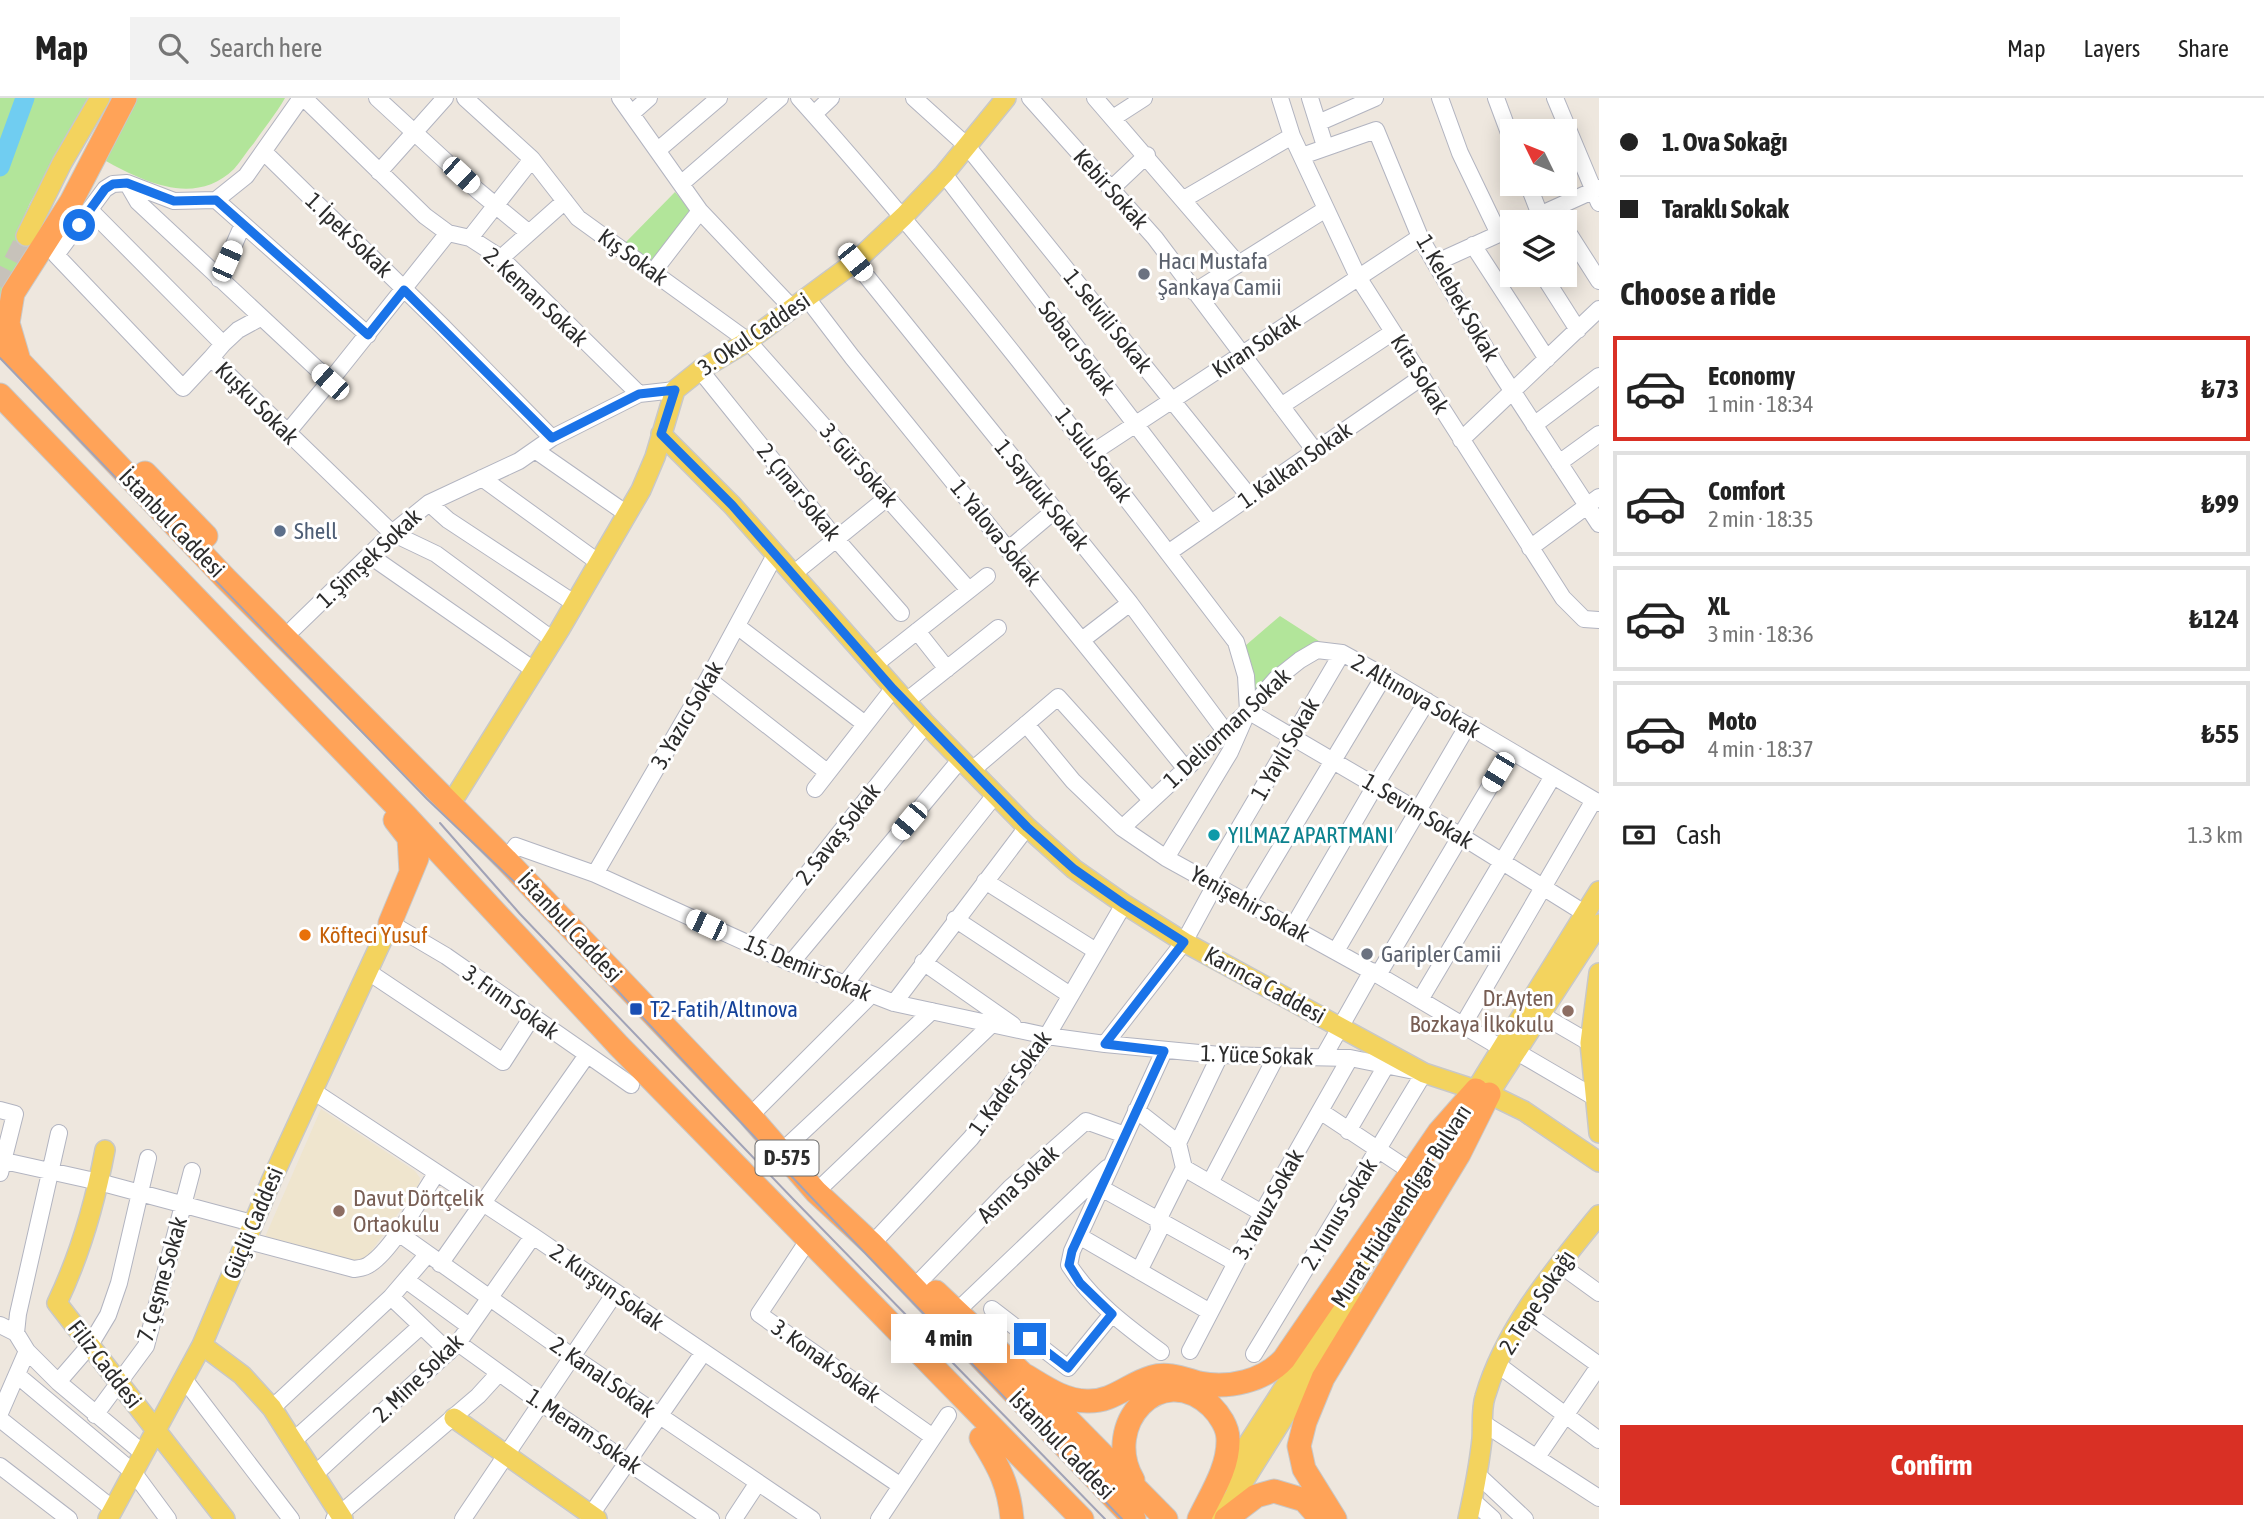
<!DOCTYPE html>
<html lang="en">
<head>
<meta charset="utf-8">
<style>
  :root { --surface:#fff; --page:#f2f2f2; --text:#222; --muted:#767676; --line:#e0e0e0; --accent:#d93025 }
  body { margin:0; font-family:"Asap Condensed",sans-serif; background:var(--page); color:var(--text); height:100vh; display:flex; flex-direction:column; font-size:26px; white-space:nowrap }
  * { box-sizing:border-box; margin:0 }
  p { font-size:23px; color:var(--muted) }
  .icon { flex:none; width:38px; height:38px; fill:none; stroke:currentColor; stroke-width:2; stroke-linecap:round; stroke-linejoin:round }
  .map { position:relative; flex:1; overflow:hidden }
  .panel { display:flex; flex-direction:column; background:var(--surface); width:665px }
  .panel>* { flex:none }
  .banner { display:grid; align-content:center; height:154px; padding:0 21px; background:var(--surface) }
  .needle { width:46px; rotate:313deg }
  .controls { position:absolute; left:1500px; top:21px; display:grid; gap:14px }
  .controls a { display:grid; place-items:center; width:77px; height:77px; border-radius:0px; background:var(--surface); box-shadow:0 4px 18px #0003; font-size:35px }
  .end { position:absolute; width:32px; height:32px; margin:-16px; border:9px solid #1a73e8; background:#fff; box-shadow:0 0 0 4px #fff }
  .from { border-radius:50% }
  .bubble { position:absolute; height:49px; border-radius:0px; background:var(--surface); box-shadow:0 4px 18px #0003; font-size:23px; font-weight:700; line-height:49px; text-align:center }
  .car { position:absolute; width:21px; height:42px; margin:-21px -10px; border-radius:9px; box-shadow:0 0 5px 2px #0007; background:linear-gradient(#fff 24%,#345 0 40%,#fff 0 76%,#345 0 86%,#fff 0) }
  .banner b { display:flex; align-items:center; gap:24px; height:66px; font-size:26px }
  .banner b+b { border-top:2px solid var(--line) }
  .banner i { width:18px; height:18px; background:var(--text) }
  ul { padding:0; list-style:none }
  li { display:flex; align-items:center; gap:21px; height:105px; margin:0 14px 10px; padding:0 7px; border:4px solid var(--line); border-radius:0px }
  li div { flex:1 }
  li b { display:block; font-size:26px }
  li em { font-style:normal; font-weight:700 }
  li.selected { border-color:var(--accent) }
  li>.icon { width:63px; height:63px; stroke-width:1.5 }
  h2 { padding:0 21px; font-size:32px; line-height:84px }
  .pay { display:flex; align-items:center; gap:18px; height:77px; padding:0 21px; font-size:26px }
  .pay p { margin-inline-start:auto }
  .button { display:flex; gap:14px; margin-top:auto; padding:14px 21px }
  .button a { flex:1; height:80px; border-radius:0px; background:var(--accent); color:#fff; font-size:28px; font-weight:700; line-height:80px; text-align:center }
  header { display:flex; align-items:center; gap:42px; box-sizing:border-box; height:98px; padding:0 35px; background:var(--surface); border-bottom:2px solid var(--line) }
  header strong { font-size:33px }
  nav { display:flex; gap:38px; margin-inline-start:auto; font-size:24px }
  .search { width:490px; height:63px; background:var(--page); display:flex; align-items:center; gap:18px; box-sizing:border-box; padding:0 24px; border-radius:0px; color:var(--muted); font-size:26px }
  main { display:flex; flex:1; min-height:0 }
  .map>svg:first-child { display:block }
  .education { fill:#efe5ce }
  .green { fill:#b2e59a }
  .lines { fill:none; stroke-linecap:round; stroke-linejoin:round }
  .river { stroke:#70cdf1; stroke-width:19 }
  .major-tunnel { stroke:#c7c2ba; stroke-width:19; stroke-dasharray:19 10; stroke-linecap:butt }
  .minor-casing { stroke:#b2b4c0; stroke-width:18 }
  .major-casing { stroke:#c8c8c8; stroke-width:22 }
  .highway-casing { stroke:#c8c8c8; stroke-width:25 }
  .minor { stroke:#fff; stroke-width:16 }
  .major { stroke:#f3d35e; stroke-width:19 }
  .highway { stroke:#ffa358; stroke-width:23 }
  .tram { stroke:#a1a3b7; stroke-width:2 }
  .route { stroke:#1a73e8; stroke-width:9 }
  .worship-dot { fill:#6b7280; stroke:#fff; stroke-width:2.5 }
  .service-dot { fill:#5c6f8a; stroke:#fff; stroke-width:2.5 }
  .culture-dot { fill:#0f9aa8; stroke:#fff; stroke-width:2.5 }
  .food-dot { fill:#e8710a; stroke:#fff; stroke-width:2.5 }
  .transit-dot { fill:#1a4fb4; stroke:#fff; stroke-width:2.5 }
  .education-dot { fill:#8d6e63; stroke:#fff; stroke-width:2.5 }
  .labels { text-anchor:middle; stroke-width:6; stroke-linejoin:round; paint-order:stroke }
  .shield { fill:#fff; stroke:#6b6b6b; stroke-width:2 }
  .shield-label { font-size:21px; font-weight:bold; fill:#2c2c2c }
  .street-label { font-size:23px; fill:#2c2c2c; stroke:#fff }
  .worship-label { font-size:23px; fill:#5b616d; stroke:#fff; text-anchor:start }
  .service-label { font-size:23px; fill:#4e5e75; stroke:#fff; text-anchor:start }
  .culture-label { font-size:23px; fill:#0d838f; stroke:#fff; text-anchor:start }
  .food-label { font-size:23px; fill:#c56008; stroke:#fff; text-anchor:start }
  .education-label { font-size:23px; fill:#785e54; stroke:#fff; text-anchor:end }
  .transit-label { font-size:23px; fill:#164399; stroke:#fff; text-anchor:start }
</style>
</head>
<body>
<header>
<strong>Map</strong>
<div class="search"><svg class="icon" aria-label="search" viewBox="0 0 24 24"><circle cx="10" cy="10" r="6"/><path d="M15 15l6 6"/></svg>Search here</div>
<nav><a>Map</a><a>Layers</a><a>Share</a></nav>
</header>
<main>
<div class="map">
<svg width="1599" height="1421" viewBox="0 0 1599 1421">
  <rect width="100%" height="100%" fill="#eee7de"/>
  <path class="education" d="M321,1011L415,1073L420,1080L419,1086L363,1165L265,1139Z"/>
  <path class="green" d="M0,0H92L30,105L17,135L37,145L0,213Z
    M134,0H285C276,16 264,30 254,45C247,53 241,63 234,71C195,109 144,84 104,62Z
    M675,94L691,113L654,165L625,145Z
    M1280,518L1322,545L1256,593H1251L1245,548Z"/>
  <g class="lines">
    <path class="river" d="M0,69L25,0"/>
    <path class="major-tunnel" d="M0,189L26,138"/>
    <defs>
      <path id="minor" d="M304,0L425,118L448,135L470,140L501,160L639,296
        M377,0L477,92L529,135
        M465,0L532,61L470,140
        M620,0L700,113L653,174
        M799,0C955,174 1095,359 1236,544L1246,578L1248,613L1230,654L1166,760
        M914,0L967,48L1249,398
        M1030,0L1155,140L1315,353
        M1095,0L1238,166
        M1280,0L1292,38L1358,179L1563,500L1584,521L1599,522
        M1310,0L1325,48
        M1440,0L1460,55L1499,136
        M1496,0L1512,43
        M1555,0L1599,105
        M632,15L649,0
        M814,16L831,0
        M1113,20L1144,0
        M1318,25L1375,0
        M658,52L719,0
        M264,54L442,228L552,340
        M1302,58L1376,32L1420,139L1435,165L1498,271L1599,426
        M532,61L578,120L748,243L969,492
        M379,74L445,0
        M944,76L1211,425
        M127,85L138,104L330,283L287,335
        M682,85L780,0
        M1528,86L1540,117
        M1111,91L1147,57
        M1184,101L1292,38
        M216,102L368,237
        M90,112L223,246L211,260L392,435L436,456L553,542
        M700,113L793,211
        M1524,124L1599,90
        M1564,128L1599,183
        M1473,147L1547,261
        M501,160L565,103
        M855,164L1130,505L1225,633
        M1435,165L1512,130
        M1543,177L1578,232
        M219,181L243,126
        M1194,194L1326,111
        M807,200L852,259L1185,670
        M223,246L238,232L260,220
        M211,260L183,290L56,157L105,91L113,86L127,85L174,103L216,102L246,78L301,0
        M700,272L836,441L901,515
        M330,283L448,135
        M1281,308L1393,234
        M1534,327L1599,278
        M1461,342L1599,211
        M535,352L627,416
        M1092,355L1420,139
        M1559,365L1599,336
        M482,380L598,464
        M429,405L448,422L574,505
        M1530,450L1599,399
        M1009,451L1054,413
        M1168,455L1422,279
        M369,457L534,572
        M793,476L888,399
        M737,528L865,626
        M294,530L392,435L429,405L519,363L552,340L639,296L675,292
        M917,533L947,571
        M1082,542L1130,505
        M873,568L987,478
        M708,581L827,674
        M905,604L998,530
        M1248,613L1461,738L1586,816
        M1026,626L1073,683L1122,730L1166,760L1378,877L1503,951
        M971,673L1058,599L1151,702
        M815,691L893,591
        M1122,730L1248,613L1276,581L1300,562L1317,552L1342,555L1384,578L1599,705
        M506,762L516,748L595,776L791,865L894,905L1047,938L1105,946L1220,957L1350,960L1424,975L1254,1256
        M595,776L708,581L775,457
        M985,783L1096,853
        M1208,783L1342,555
        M1248,804L1384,578
        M955,821L1070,897
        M390,825L446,858L631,987
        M1293,829L1375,688L1427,603
        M751,847L926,626
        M1336,853L1468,627
        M923,864L1013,927
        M791,865L960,662
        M367,873L503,964L532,919
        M1378,877L1511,653
        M845,886L995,697
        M1420,902L1553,678
        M894,905L1027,729
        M1542,917L1590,945
        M1463,927L1594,702
        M1105,946L1184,844L1215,787
        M1517,954L1594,999
        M1324,958L1372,873
        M313,993L533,1138L901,1388
        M0,1012L15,1016L0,1075
        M1136,1012L1178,1045
        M1320,1013L1412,1074
        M750,1018L871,897
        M1348,1033L1387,966
        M781,1054L932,913
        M0,1062L99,1084L252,1125
        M1184,1070L1262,1115
        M1210,1085L1276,959
        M1101,1090L1236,1165
        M816,1094L992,926
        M397,1134L573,1259L812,1421
        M1079,1138L1210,1214
        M809,1141L759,1216L933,1339
        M245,1142L354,1171C360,1170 365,1170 370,1166C393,1151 420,1100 436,1076
        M872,1146L971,1040L1047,938L1124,806
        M440,1166L587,957
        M1559,1166L1599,1195
        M1139,1173L1159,1133L1158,1122L1184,1070L1178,1045L1220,957
        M922,1181L1010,1090L1086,1023L1125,1037
        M406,1182L469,1228
        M391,1199L449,1254
        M992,1211L1068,1270L1112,1216
        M957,1213L1107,1070
        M1525,1214L1599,1267
        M0,1227L16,1235L27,1253L58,1284L144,1356
        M16,1235L18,1216L59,1035
        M458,1245L541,1305L711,1421
        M1190,1253L1262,1115L1350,960
        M1161,1254C1126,1228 1092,1203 1069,1167L1072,1153L1164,953
        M1497,1266L1599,1342
        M17,1277L134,1375L168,1421
        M184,1281L291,1421
        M58,1284L90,1247L108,1217L119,1185L148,1060
        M272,1310L391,1199L427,1157
        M0,1315L27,1253
        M95,1317L146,1248L192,1073
        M0,1321L113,1411
        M1483,1325L1599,1400
        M293,1343L421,1228
        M1537,1359L1599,1268
        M0,1368L69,1421
        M315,1376L458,1245L533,1138
        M1478,1377L1525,1421
        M1472,1402L1493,1421
        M334,1421L478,1298L499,1275
        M463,1421L615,1195
        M588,1421L703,1255
        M734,1421L757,1386
        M879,1421L948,1317"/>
      <path id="major" d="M26,138L62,65L100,0
        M661,336L732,407L926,626L1027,729L1074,771L1124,806L1184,844L1424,975L1476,992
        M457,696L560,531L641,392L655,359L675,292L700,272L748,243L855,164L904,118L944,76L1006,0
        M1599,875L1590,945L1599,1035
        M1489,996L1524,1013L1599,1064
        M1469,1003L1599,793
        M1481,1008L1599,826
        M105,1052C95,1105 80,1157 57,1205L225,1421
        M202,1247L242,1277L272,1310L343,1421
        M454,1320L597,1421
        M1224,1383L1403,1105
        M108,1421L202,1247L272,1081L390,825
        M1220,1421L1356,1204
        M1468,1421C1474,1394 1479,1369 1482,1341C1483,1328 1481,1311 1485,1299C1505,1230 1555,1171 1599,1117"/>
      <path id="highway" d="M0,243L225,480L506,762L750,1018L816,1094L872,1146L1134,1421
        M18,259L8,225L13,195L71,104L125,0
        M0,297L406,718L619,948L1082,1421
        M145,375L206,438
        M395,722L409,740L411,774
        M390,825L417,760
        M936,1194L1023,1276L1166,1421
        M1023,1276C1042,1287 1063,1303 1087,1303C1113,1304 1128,1286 1152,1279C1168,1274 1184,1281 1199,1285C1229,1291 1264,1283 1284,1261L1439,1034L1476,992
        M981,1340C999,1369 1009,1387 1012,1421
        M1133,1382C1101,1327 1160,1261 1211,1308C1219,1316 1228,1329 1228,1341C1229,1369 1211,1396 1199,1421
        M1226,1421L1256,1398L1274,1393L1304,1402L1321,1421
        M1335,1421L1304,1371L1299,1348L1305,1324L1323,1280L1459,1056L1489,996"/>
    </defs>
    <use href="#minor" class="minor-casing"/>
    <use href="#major" class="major-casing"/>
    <use href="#highway" class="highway-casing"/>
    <use href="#minor" class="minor"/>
    <use href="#major" class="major"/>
    <use href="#highway" class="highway"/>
    <path class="tram" d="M0,260L427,701L526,795L810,1098L1122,1421
      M440,725L520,816L794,1102L1105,1421"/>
  </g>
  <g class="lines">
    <path class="route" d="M79,127L105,91L113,86L127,85L174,103L216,102L368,237L404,192L552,340L639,296L675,292L661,336L732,407L893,591L1027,729L1074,771L1124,806L1184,844L1105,946L1164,953L1072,1153L1069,1167L1080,1185L1112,1216L1068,1270L1030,1241"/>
  </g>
  <g class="worship-dot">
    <circle cx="1144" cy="176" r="7"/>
    <circle cx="1367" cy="856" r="7"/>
  </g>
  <circle class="service-dot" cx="280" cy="433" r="7"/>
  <circle class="culture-dot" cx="1214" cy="737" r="7"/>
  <circle class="food-dot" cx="305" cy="837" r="7"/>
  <rect class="transit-dot" x="629" y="904" width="14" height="14" rx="3.5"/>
  <g class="education-dot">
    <circle cx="1568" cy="913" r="7"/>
    <circle cx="339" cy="1113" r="7"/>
  </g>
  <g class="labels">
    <rect class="shield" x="755.5" y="1042.5" width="63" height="35" rx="5"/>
    <g class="shield-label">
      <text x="787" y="1067">D-575</text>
    </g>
    <g class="street-label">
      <text transform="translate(1111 91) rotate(48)" y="8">Kebir Sokak</text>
      <text transform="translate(349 137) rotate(44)" y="8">1. İpek Sokak</text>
      <text transform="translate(633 159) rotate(36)" y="8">Kış Sokak</text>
      <text transform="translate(536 199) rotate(43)" y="8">2. Keman Sokak</text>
      <text transform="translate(1458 200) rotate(60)" y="8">1. Kelebek Sokak</text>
      <text transform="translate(1108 223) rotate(51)" y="8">1. Selvili Sokak</text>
      <text transform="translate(754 236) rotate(-34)" y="8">3. Okul Caddesi</text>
      <text transform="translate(1256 247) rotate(-33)" y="8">Kıran Sokak</text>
      <text transform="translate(1077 250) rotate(53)" y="8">Sobacı Sokak</text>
      <text transform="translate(1420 276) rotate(58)" y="8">Kıta Sokak</text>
      <text transform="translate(257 305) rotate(45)" y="8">Kuşku Sokak</text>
      <text transform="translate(1094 357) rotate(53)" y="8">1. Sulu Sokak</text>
      <text transform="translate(859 367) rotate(48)" y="8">3. Gür Sokak</text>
      <text transform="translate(1295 367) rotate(-35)" y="8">1. Kalkan Sokak</text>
      <text transform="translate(799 394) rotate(51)" y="8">2. Çınar Sokak</text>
      <text transform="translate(1042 397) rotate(51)" y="8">1. Sayduk Sokak</text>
      <text transform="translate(172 425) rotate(46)" y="8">İstanbul Caddesi</text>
      <text transform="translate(996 435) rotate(51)" y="8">1. Yalova Sokak</text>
      <text transform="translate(369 460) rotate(-43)" y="8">1. Şimşek Sokak</text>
      <text transform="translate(1416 598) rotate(30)" y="8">2. Altınova Sokak</text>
      <text transform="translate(687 617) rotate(-60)" y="8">3. Yazıcı Sokak</text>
      <text transform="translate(1227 630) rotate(-43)" y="8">1. Deliorman Sokak</text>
      <text transform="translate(1285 651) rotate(-60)" y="8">1. Yaylı Sokak</text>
      <text transform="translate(1418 713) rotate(31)" y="8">1. Sevim Sokak</text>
      <text transform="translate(838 736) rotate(-52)" y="8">2. Savaş Sokak</text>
      <text transform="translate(1250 806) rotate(29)" y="8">Yenişehir Sokak</text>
      <text transform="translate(570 829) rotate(47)" y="8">İstanbul Caddesi</text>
      <text transform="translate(808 870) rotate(23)" y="8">15. Demir Sokak</text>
      <text transform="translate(1265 887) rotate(29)" y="8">Karınca Caddesi</text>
      <text transform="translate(511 904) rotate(35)" y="8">3. Fırın Sokak</text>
      <text transform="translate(1257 957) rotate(2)" y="8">1. Yüce Sokak</text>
      <text transform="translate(1010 985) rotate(-54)" y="8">1. Kader Sokak</text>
      <text transform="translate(1018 1086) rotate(-43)" y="8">Asma Sokak</text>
      <text transform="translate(1268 1106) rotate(-61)" y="8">3. Yavuz Sokak</text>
      <text transform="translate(1401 1108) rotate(-57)" y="8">Murat Hüdavendigar Bulvarı</text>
      <text transform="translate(1339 1116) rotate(-59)" y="8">2. Yunus Sokak</text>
      <text transform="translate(253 1125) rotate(-67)" y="8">Güçlü Caddesi</text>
      <text transform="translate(162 1181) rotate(-74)" y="8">7. Çeşme Sokak</text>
      <text transform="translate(607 1189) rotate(35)" y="8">2. Kurşun Sokak</text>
      <text transform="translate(1537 1204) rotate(-57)" y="8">2. Tepe Sokağı</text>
      <text transform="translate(826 1263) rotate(35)" y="8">3. Konak Sokak</text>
      <text transform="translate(105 1266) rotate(52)" y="8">Filiz Caddesi</text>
      <text transform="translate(603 1279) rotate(35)" y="8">2. Kanal Sokak</text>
      <text transform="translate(418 1280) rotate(-44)" y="8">2. Mine Sokak</text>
      <text transform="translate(584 1333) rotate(34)" y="8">1. Meram Sokak</text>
      <text transform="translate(1062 1347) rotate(46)" y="8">İstanbul Caddesi</text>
    </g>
    <g class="worship-label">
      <text x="1158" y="171">Hacı Mustafa<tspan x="1158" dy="26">Şankaya Camii</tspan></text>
      <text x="1381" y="864">Garipler Camii</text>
    </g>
    <g class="service-label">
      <text x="294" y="441">Shell</text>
    </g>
    <g class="culture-label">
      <text x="1228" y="745">YILMAZ APARTMANI</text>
    </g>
    <g class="food-label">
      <text x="319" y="845">Köfteci Yusuf</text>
    </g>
    <g class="education-label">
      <text x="1554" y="908">Dr.Ayten<tspan x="1554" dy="26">Bozkaya İlkokulu</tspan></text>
      <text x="353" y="1108" text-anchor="start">Davut Dörtçelik<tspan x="353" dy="26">Ortaokulu</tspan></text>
    </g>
    <g class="transit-label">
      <text x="650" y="919">T2-Fatih/Altınova</text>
    </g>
  </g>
</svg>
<div class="controls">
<a><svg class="needle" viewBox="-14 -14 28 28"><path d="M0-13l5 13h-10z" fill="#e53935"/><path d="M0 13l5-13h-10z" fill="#767676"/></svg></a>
<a><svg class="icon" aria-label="layers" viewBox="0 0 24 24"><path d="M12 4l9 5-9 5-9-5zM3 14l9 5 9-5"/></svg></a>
</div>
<i class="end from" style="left:79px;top:127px"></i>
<i class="end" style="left:1030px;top:1241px"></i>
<div class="bubble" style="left:891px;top:1216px;width:116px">4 min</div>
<i class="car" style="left:461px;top:77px;rotate:133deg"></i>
<i class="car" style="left:227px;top:163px;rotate:24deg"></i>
<i class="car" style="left:855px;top:164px;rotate:141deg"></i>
<i class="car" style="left:330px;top:284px;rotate:312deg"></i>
<i class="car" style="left:1498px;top:674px;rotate:211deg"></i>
<i class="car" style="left:909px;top:723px;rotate:220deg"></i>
<i class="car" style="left:706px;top:827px;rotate:295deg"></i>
</div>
<section class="panel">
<div class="banner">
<b><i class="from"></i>1. Ova Sokağı</b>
<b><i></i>Taraklı Sokak</b>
</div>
<h2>Choose a ride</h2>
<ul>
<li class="selected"><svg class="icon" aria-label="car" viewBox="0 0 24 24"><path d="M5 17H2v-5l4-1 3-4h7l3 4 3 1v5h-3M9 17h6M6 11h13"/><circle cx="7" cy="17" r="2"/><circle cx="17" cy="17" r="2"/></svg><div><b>Economy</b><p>1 min · 18:34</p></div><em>₺73</em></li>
<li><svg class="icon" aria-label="car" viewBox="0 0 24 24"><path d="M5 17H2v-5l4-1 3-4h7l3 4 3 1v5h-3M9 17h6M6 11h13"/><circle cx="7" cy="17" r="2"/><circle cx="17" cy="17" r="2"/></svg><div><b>Comfort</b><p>2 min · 18:35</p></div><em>₺99</em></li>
<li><svg class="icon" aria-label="car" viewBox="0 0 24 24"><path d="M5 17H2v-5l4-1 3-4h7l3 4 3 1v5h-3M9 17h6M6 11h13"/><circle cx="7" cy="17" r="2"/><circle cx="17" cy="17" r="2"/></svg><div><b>XL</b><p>3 min · 18:36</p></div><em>₺124</em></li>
<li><svg class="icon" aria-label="car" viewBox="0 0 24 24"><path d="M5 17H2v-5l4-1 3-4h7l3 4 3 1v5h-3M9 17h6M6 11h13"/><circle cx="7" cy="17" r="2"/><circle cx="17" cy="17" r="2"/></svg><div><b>Moto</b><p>4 min · 18:37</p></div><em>₺55</em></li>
</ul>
<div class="pay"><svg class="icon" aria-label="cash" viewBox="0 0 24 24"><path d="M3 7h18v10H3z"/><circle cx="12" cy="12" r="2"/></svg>Cash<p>1.3 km</p></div>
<div class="button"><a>Confirm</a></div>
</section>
</main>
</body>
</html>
